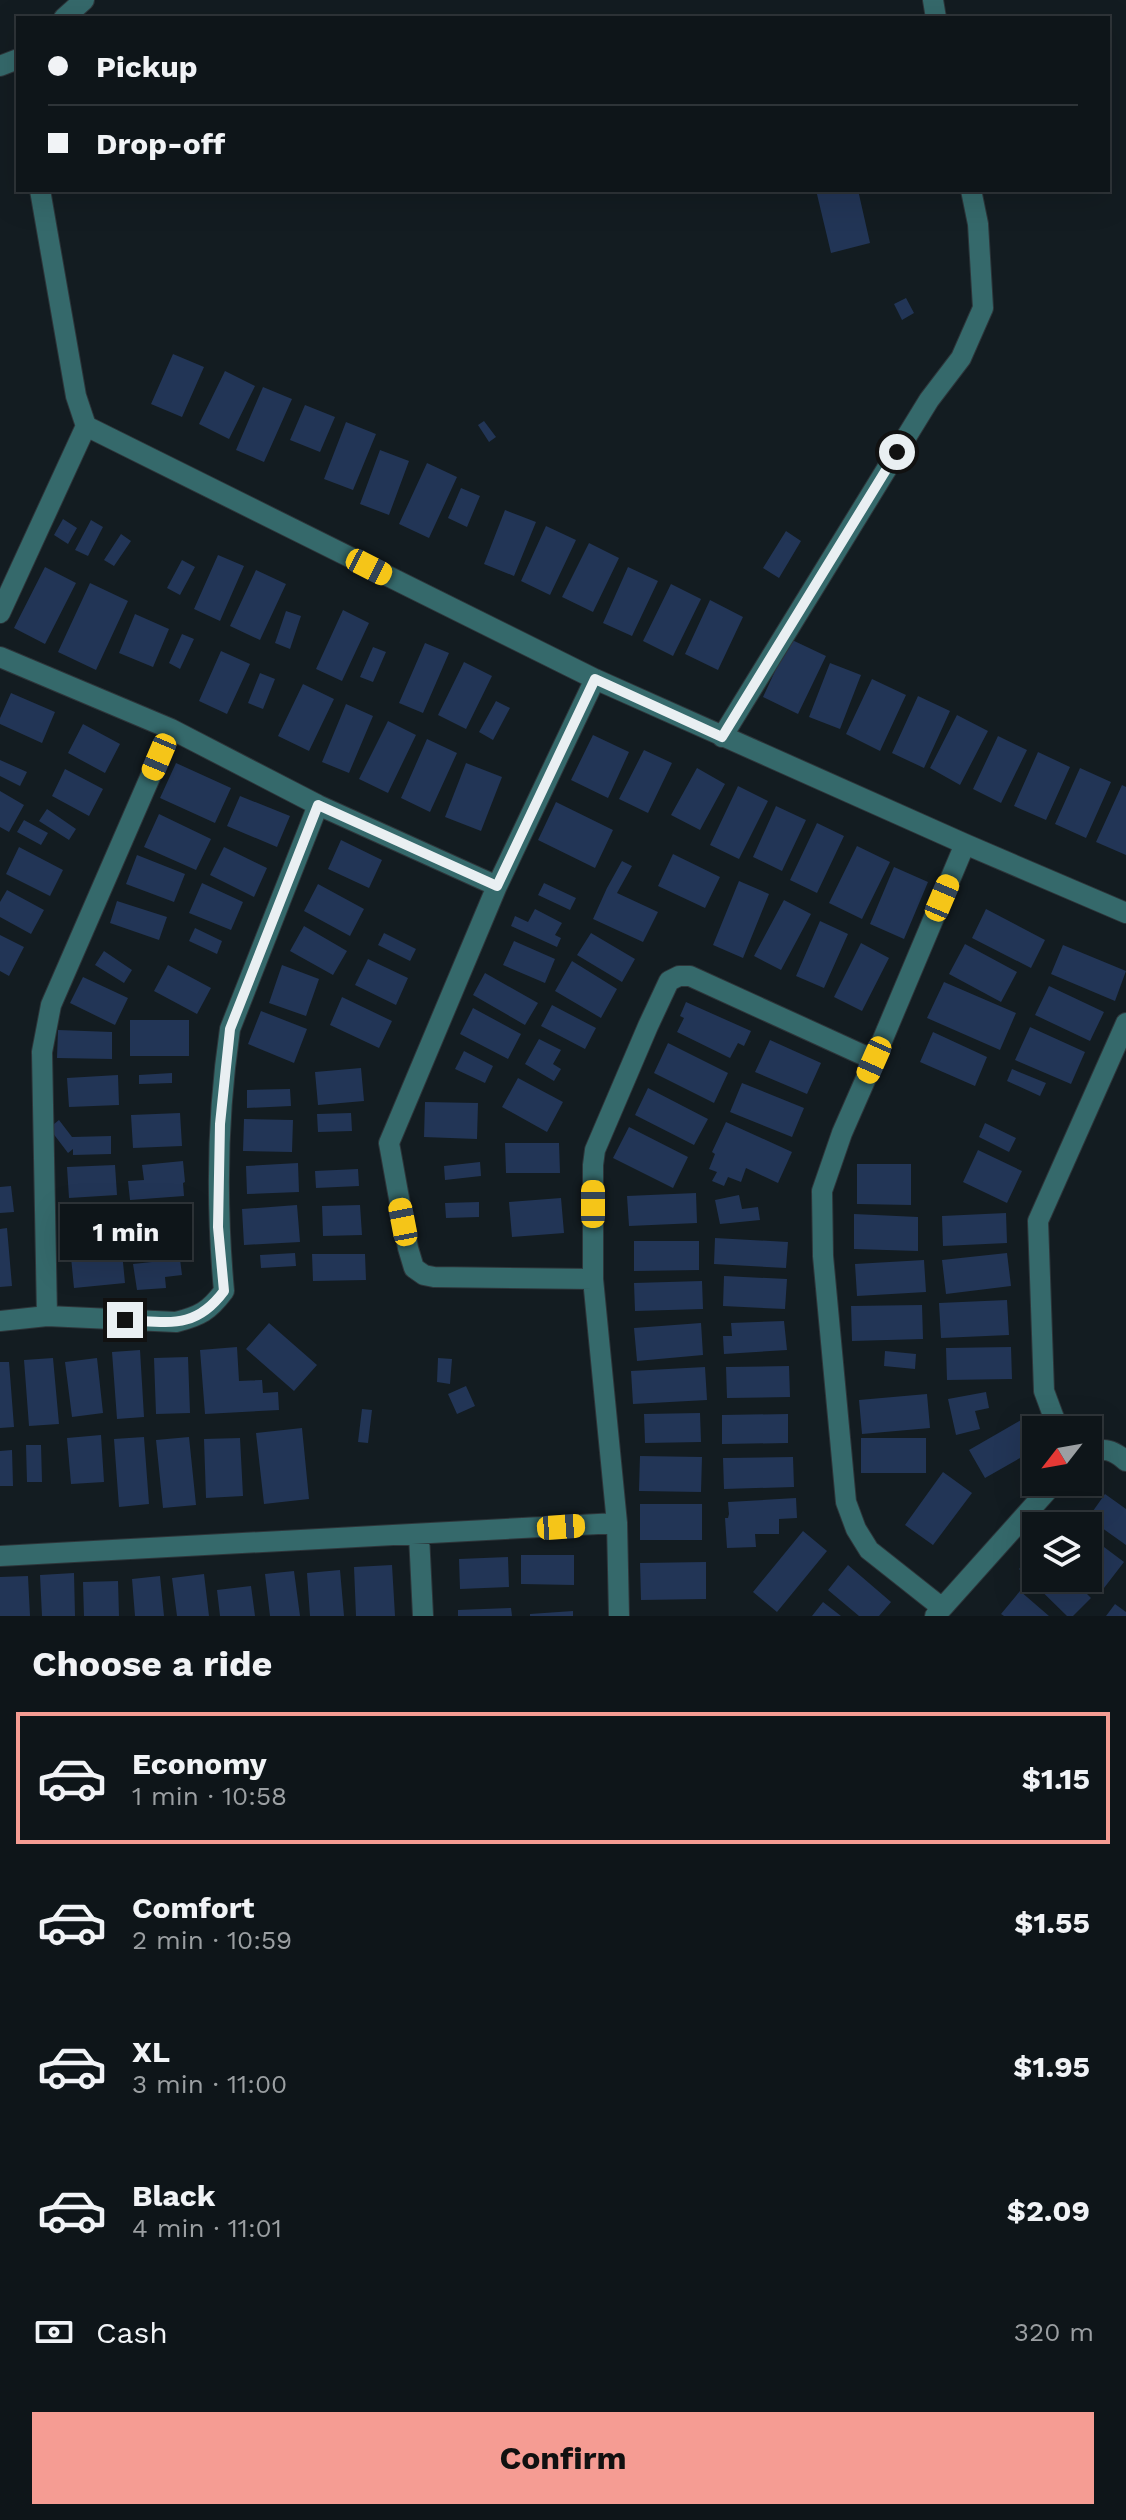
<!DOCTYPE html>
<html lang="en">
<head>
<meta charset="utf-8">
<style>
  :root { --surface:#0e1519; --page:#171e22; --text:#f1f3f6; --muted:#9b9fa2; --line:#2e3438; --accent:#f59c93 }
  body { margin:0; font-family:"Work Sans",sans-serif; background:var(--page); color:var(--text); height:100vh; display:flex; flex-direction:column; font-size:30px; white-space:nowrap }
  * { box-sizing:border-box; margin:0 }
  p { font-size:26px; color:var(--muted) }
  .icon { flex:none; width:44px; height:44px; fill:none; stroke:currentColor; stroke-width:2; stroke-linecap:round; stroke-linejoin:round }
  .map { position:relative; height:1616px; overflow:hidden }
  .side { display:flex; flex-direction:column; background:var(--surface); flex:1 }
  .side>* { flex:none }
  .guide { position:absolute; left:16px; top:16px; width:1094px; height:176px; border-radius:0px; box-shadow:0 8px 32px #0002,0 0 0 2px var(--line); display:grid; align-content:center; height:176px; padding:0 32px; background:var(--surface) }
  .needle { width:52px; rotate:239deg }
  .tools { position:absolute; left:1022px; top:1416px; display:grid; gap:16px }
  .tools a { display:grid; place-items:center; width:80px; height:80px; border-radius:0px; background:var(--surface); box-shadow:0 8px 32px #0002,0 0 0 2px var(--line); font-size:40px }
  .end { position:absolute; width:36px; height:36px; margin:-18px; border:10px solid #e9eff2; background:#111; box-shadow:0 0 0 4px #111 }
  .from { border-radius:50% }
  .bubble { position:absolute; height:56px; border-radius:0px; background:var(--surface); box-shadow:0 8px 32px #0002,0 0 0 2px var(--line); font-size:26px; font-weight:700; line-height:56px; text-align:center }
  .car { position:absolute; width:24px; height:48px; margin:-24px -12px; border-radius:10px; box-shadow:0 0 6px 2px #0007; background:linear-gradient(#f5c518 24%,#345 0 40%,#f5c518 0 76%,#345 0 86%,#f5c518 0) }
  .guide b { display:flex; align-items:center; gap:28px; height:76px; font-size:30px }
  .guide b+b { border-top:2px solid var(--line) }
  .guide i { width:20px; height:20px; background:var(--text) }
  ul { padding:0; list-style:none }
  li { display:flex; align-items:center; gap:24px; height:132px; margin:0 16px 12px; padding:0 16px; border:4px solid transparent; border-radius:0px }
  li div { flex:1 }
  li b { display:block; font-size:30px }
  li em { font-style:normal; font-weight:700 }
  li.current { border-color:var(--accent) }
  li>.icon { width:72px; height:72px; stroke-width:1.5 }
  h2 { padding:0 32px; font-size:36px; line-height:96px }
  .pay { display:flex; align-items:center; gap:20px; height:88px; padding:0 32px; font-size:30px }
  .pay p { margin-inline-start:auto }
  .action { display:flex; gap:16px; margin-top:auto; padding:16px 32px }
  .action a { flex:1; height:92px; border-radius:0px; background:var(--accent); color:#111; font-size:32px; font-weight:700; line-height:92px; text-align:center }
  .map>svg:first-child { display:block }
  .building { fill:#223556 }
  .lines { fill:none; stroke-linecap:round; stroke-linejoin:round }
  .minor-casing { stroke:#2d353a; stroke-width:22 }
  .minor { stroke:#35696b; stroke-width:20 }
  .route { stroke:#e9eff2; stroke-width:10 }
</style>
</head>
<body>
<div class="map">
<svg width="1126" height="1616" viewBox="0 0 1126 1616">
  <rect width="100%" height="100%" fill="#131c21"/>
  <path class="building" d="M816,190H858L870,243L831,253Z
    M906,298L914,313L902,320L894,304Z
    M173,354L204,367L182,417L151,404Z
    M225,371L255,386L229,439L199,424Z
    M263,387L292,399L264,462L236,450Z
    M305,405L335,417L320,452L290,440Z
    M484,421L496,437L489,442L478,425Z
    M346,422L376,434L353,490L324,479Z
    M380,450L409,461L389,515L360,504Z
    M427,463L457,477L429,538L399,524Z
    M461,488L480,496L467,527L448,518Z
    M505,510L536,522L514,576L484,564Z
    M63,519L77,528L68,544L54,535Z
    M91,520L103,527L88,556L75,550Z
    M546,526L576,540L550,595L521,581Z
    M786,531L801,541L779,578L763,568Z
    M121,534L131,541L114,566L104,560Z
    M589,543L619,558L593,612L562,597Z
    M218,555L244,566L220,621L194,609Z
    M182,560L195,567L180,595L167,588Z
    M45,567L76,583L45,644L14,628Z
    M628,567L658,581L632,636L603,623Z
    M256,570L286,584L260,640L230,626Z
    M90,583L128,601L96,670L58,652Z
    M671,584L701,599L673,656L643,641Z
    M710,600L743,617L718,670L685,654Z
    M343,610L369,623L342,681L316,669Z
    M286,611L301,616L290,649L275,643Z
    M135,614L169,629L153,667L119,653Z
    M182,634L194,639L180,669L169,663Z
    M790,639L826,656L798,714L763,697Z
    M425,643L449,653L423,713L399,703Z
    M373,647L386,652L373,682L360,677Z
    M221,651L250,664L227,714L199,701Z
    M464,662L492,676L466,729L438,715Z
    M830,663L861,675L840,729L809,717Z
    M260,673L275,679L263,709L248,703Z
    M872,679L906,695L880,751L846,734Z
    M303,684L334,699L309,751L278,736Z
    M11,693L55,712L42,743L0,724V718Z
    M918,696L950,711L924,768L892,753Z
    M496,701L510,708L493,740L479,732Z
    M346,704L373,716L349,773L322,762Z
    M957,715L988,731L960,785L930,768Z
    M388,721L416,735L388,793L359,779Z
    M83,724L120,744L105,773L68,753Z
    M593,735L629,752L608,798L571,780Z
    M998,736L1027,750L1001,803L973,789Z
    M427,739L457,753L430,812L401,798Z
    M644,750L672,763L648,813L619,799Z
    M1038,752L1070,767L1046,820L1014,806Z
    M0,760L27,772L20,786L0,776Z
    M176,763L231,788L215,823L160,798Z
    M466,763L502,777L481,831L445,817Z
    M697,768L725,784L700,830L671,815Z
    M1080,768L1111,782L1086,838L1055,824Z
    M65,769L103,789L89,816L52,796Z
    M1122,785L1126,787V855L1096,842Z
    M738,786L768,801L739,859L710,845Z
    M0,791L24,805L9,832L0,827Z
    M240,796L290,816L277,847L227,826Z
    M556,802L613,830L595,868L538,840Z
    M776,806L806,820L782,871L753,857Z
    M47,809L76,829L69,840L39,821Z
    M159,814L211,839L196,870L144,847Z
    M24,820L48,833L41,845L17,832Z
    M817,823L844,836L817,893L790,880Z
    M341,840L382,860L369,888L328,869Z
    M857,846L890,862L862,919L829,903Z
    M19,847L63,870L50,896L6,874Z
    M224,847L267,868L254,897L210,875Z
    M673,854L720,877L705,908L658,886Z
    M137,855L185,874L174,902L126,884Z
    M622,861L632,866L617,893L658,912L643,942L593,919L607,888Z
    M894,867L928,882L904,939L870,924Z
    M739,881L769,894L743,958L713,945Z
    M202,883L243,902L231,930L189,913Z
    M544,883L576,898L570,910L538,895Z
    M318,884L364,909L350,936L304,911Z
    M7,890L44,910L31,934L0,917V902Z
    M784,900L811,914L781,970L754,956Z
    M117,901L167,917L159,940L110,923Z
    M535,909L562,923L555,935L561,938L557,947L511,926L515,916L528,922Z
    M986,909L1045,940L1031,968L972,938Z
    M820,921L848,934L824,988L796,976Z
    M304,926L347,951L333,975L290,951Z
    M195,928L222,941L217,954L189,941Z
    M384,933L416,949L410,961L378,945Z
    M591,933L635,959L622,982L577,955Z
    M0,935L24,947L9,976L0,971Z
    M514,941L555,959L545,983L503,965Z
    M861,943L889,958L862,1011L834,997Z
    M965,944L1017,972L1001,1002L949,974Z
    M1063,945L1126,971L1115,1001L1051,974Z
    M104,951L132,970L124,983L95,965Z
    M368,959L408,978L396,1005L355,985Z
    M572,961L617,989L601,1018L555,991Z
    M168,965L211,988L197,1014L154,991Z
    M282,965L319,979L306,1016L269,1003Z
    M485,973L538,1003L525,1025L473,995Z
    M83,977L128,998L115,1025L70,1003Z
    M944,982L1016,1013L1000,1050L927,1018Z
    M1049,986L1104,1012L1090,1041L1035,1015Z
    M342,997L392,1021L379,1048L330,1025Z
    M686,1002L751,1031L744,1046L738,1043L730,1058L677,1032L684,1018L680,1016Z
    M552,1005L596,1028L585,1049L541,1026Z
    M473,1008L521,1034L508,1059L460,1034Z
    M261,1011L307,1029L294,1063L248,1044Z
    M130,1020H189V1056H130Z
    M1030,1027L1085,1052L1071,1084L1015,1060Z
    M58,1030L112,1032V1059L57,1058Z
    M933,1032L987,1057L975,1086L920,1062Z
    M539,1039L561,1050L553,1064L561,1069L554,1081L525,1064Z
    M770,1040L821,1063L807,1094L755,1072Z
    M668,1043L728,1073L714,1103L654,1073Z
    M464,1051L493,1066L485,1083L455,1069Z
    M361,1068L364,1101L318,1105L315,1072Z
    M1012,1069L1046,1083L1040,1096L1007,1081Z
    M172,1073V1083L139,1084V1075Z
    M118,1075L119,1105L69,1107L67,1078Z
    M518,1078L563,1102L547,1132L502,1107Z
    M742,1083L804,1108L792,1137L730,1112Z
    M648,1088L708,1119L694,1145L635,1115Z
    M290,1089L291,1106L247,1108V1090Z
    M425,1102L478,1103L477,1139L424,1137Z
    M180,1113L182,1146L133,1148L131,1115Z
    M351,1113L352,1131L318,1132L317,1114Z
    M244,1119L293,1120L292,1152L243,1151Z
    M59,1120L72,1137L111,1136V1154L73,1155V1149L68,1153L49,1128Z
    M726,1122L792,1152L778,1183L746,1168L741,1182L728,1177L724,1186L712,1181L717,1172L709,1169L715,1154L712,1152Z
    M985,1123L1016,1138L1009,1152L979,1137Z
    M629,1127L688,1157L673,1188L613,1158Z
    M505,1143H559L560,1173H506Z
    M978,1150L1022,1171L1007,1203L963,1182Z
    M183,1161L185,1182L183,1183L184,1196L130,1200L128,1181L144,1180L142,1165Z
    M480,1162L481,1176L445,1180L444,1166Z
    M298,1163L299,1192L247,1194L246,1166Z
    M857,1164H911V1205L857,1204Z
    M115,1165L117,1195L69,1198L67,1167Z
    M358,1169L359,1186L316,1188L315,1171Z
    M11,1186L14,1212L0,1213V1187Z
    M696,1193L697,1223L629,1226L627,1196Z
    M739,1195L742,1209L758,1207L760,1220L720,1224L715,1200Z
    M561,1198L564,1233L512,1237L509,1202Z
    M479,1202V1217L446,1218L445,1203Z
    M70,1205L114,1206V1236L70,1235Z
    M183,1205L187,1244L157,1248L155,1233L137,1234L136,1206Z
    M297,1205L300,1242L244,1245L242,1209Z
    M360,1205L362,1235L323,1236L322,1206Z
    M1006,1213L1007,1243L943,1246L942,1216Z
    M854,1214L918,1217V1251L854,1249Z
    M7,1228L12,1286L0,1287V1229Z
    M715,1238L788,1242L786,1268L714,1264Z
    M634,1241H699V1270L634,1271Z
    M122,1252L125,1283L74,1288L71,1257Z
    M295,1253L296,1266L261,1268L260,1255Z
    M1007,1253L1011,1286L946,1294L942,1260Z
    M312,1254H365L366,1280L313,1281Z
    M180,1259L182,1275L165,1277L166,1288L137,1290L133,1264Z
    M924,1260L926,1292L857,1296L855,1264Z
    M724,1276L787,1279L785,1309L723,1306Z
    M702,1281L703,1309L635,1311L634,1283Z
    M1007,1300L1009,1335L941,1338L939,1303Z
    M922,1305L923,1339L852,1341L851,1306Z
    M784,1321L787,1350L724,1354L723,1336H732L731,1323Z
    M269,1323L317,1365L294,1391L246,1349Z
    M701,1323L703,1355L637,1361L634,1328Z
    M237,1347L239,1381L262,1380L263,1393L278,1392L279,1410L205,1414L200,1350Z
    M1011,1347L1012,1379L947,1380L946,1348Z
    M140,1350L144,1417L117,1419L112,1352Z
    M885,1351L916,1354L915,1369L884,1366Z
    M188,1357L190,1413L156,1414L154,1358Z
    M53,1358L59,1424L29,1426L24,1360Z
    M97,1358L103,1413L72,1417L65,1362Z
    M438,1358L452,1359L450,1384L437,1382Z
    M0,1362H9L14,1427L0,1428Z
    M789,1366L790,1397L727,1398L726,1367Z
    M705,1367L707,1400L633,1404L631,1371Z
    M466,1386L475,1406L457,1414L448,1394Z
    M986,1392L989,1408L975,1411L980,1429L956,1435L948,1399Z
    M927,1394L930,1428L862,1434L859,1400Z
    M362,1409L372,1410L368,1443L358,1442Z
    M700,1413L701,1442L645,1443L644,1414Z
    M788,1414V1443L722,1444V1415Z
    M1021,1420L1036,1449L985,1478L969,1450Z
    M302,1428L309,1499L264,1504L256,1433Z
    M101,1435L104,1482L71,1484L67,1438Z
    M144,1437L149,1504L119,1507L114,1439Z
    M189,1437L196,1505L163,1508L156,1440Z
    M240,1438L243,1496L206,1498L204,1439Z
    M861,1438H926V1473H861Z
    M26,1445H41L42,1482H27Z
    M12,1450L13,1486H0V1451Z
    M640,1456L702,1457L701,1492L639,1491Z
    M793,1457L794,1487L724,1489L723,1458Z
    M943,1472L972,1493L933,1545L905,1525Z
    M1105,1494L1126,1509V1545L1088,1518Z
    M796,1498L797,1518L779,1519V1534H755L756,1547L727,1548L725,1518H728L729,1514L728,1502Z
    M640,1504H702V1540H640Z
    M803,1531L827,1551L777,1612L753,1592Z
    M1088,1535L1124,1562L1104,1588L1088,1577Z
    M1036,1552V1578H1071L1091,1598L1073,1616H1067L1019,1569Z
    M521,1555H574V1585L521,1584Z
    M508,1557L509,1587L460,1589L459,1559Z
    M706,1562V1599L641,1600L640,1563Z
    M392,1565L395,1616H356L354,1567Z
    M848,1565L891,1602L879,1616H859L828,1590Z
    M340,1570L344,1616H310L307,1573Z
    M294,1571L300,1616H270L265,1574Z
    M74,1573L75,1616H42L40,1575Z
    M204,1574L209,1616H177L172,1578Z
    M28,1576L30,1616H0V1577Z
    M160,1576L164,1616H135L132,1579Z
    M118,1581L119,1616H84L83,1582Z
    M251,1586L255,1616H220L217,1590Z
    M1020,1591L1049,1616H1004L1001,1614Z
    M823,1602L841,1616H812Z
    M1115,1604L1126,1612V1616H1106Z
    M511,1608L512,1616H458V1610Z
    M573,1611V1616H530V1614Z"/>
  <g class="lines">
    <defs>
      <path id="minor" d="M933,0L936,18
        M64,18L84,0
        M0,66L18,59
        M40,190L76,396L86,426L595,679L965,844L1126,913
        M0,613L86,426
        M0,657L171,729L318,805L497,886L389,1143L408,1248L414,1268L424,1275L434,1277L593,1279
        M722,737L929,400L961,358L983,308L978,224L971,190
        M497,886L595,679
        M874,1060L965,844
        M47,1316L42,1052L51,1005L171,729
        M0,1321L47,1316L176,1322C200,1316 209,1311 224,1291C216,1204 217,1116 230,1029L318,805
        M1062,1430L1054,1418L1044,1391L1038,1221L1126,1023
        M1088,1453C1105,1447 1113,1450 1126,1461
        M617,1523L619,1616
        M419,1535L423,1616
        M0,1556L617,1523L593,1279V1165L595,1150L648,1026L669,981L679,976H690L874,1060L842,1133L822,1191L823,1256L846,1502L856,1529L869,1550L941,1607
        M935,1616L1055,1482"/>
    </defs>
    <use href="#minor" class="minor-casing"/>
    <use href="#minor" class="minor"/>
  </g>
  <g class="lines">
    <path class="route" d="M125,1320C169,1322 195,1330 224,1291L218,1227L220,1124L230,1029L318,805L497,886L595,679L722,737L897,452"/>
  </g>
</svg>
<div class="tools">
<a><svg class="needle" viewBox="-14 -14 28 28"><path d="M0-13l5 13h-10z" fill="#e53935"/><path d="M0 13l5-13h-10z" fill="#9b9fa2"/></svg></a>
<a><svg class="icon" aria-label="layers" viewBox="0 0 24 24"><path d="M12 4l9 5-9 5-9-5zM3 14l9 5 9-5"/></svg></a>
</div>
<i class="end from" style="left:897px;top:452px"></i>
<i class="end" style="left:125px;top:1320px"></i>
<div class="bubble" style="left:60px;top:1204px;width:132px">1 min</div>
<i class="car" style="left:369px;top:567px;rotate:117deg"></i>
<i class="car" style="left:159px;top:757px;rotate:203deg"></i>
<i class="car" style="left:942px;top:898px;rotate:23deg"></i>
<i class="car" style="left:874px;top:1060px;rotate:204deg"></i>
<i class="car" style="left:593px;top:1204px;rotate:0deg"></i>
<i class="car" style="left:403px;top:1222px;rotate:349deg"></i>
<i class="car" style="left:561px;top:1527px;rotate:86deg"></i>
<div class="guide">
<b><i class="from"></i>Pickup</b>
<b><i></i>Drop-off</b>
</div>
</div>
<section class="side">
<h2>Choose a ride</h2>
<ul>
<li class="current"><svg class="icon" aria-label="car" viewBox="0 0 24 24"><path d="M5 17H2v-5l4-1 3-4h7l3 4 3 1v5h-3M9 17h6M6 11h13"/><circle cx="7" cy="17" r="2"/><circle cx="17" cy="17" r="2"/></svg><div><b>Economy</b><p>1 min · 10:58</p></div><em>$1.15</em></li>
<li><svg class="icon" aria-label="car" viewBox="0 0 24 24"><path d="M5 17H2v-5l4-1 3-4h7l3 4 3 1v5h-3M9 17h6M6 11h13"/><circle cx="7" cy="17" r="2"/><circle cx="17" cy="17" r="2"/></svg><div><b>Comfort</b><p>2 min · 10:59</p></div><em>$1.55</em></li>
<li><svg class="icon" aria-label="car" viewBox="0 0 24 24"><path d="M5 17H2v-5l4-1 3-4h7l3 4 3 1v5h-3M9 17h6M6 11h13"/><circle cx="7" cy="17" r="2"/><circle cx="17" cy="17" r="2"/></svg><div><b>XL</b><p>3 min · 11:00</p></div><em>$1.95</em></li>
<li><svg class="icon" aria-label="car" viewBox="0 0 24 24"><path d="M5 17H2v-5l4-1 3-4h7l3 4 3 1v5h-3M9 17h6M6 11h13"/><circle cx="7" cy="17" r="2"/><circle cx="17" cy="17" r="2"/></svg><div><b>Black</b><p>4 min · 11:01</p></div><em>$2.09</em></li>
</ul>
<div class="pay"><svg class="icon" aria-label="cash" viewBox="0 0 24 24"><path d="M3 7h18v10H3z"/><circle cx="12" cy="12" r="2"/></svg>Cash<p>320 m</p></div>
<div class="action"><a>Confirm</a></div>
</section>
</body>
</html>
